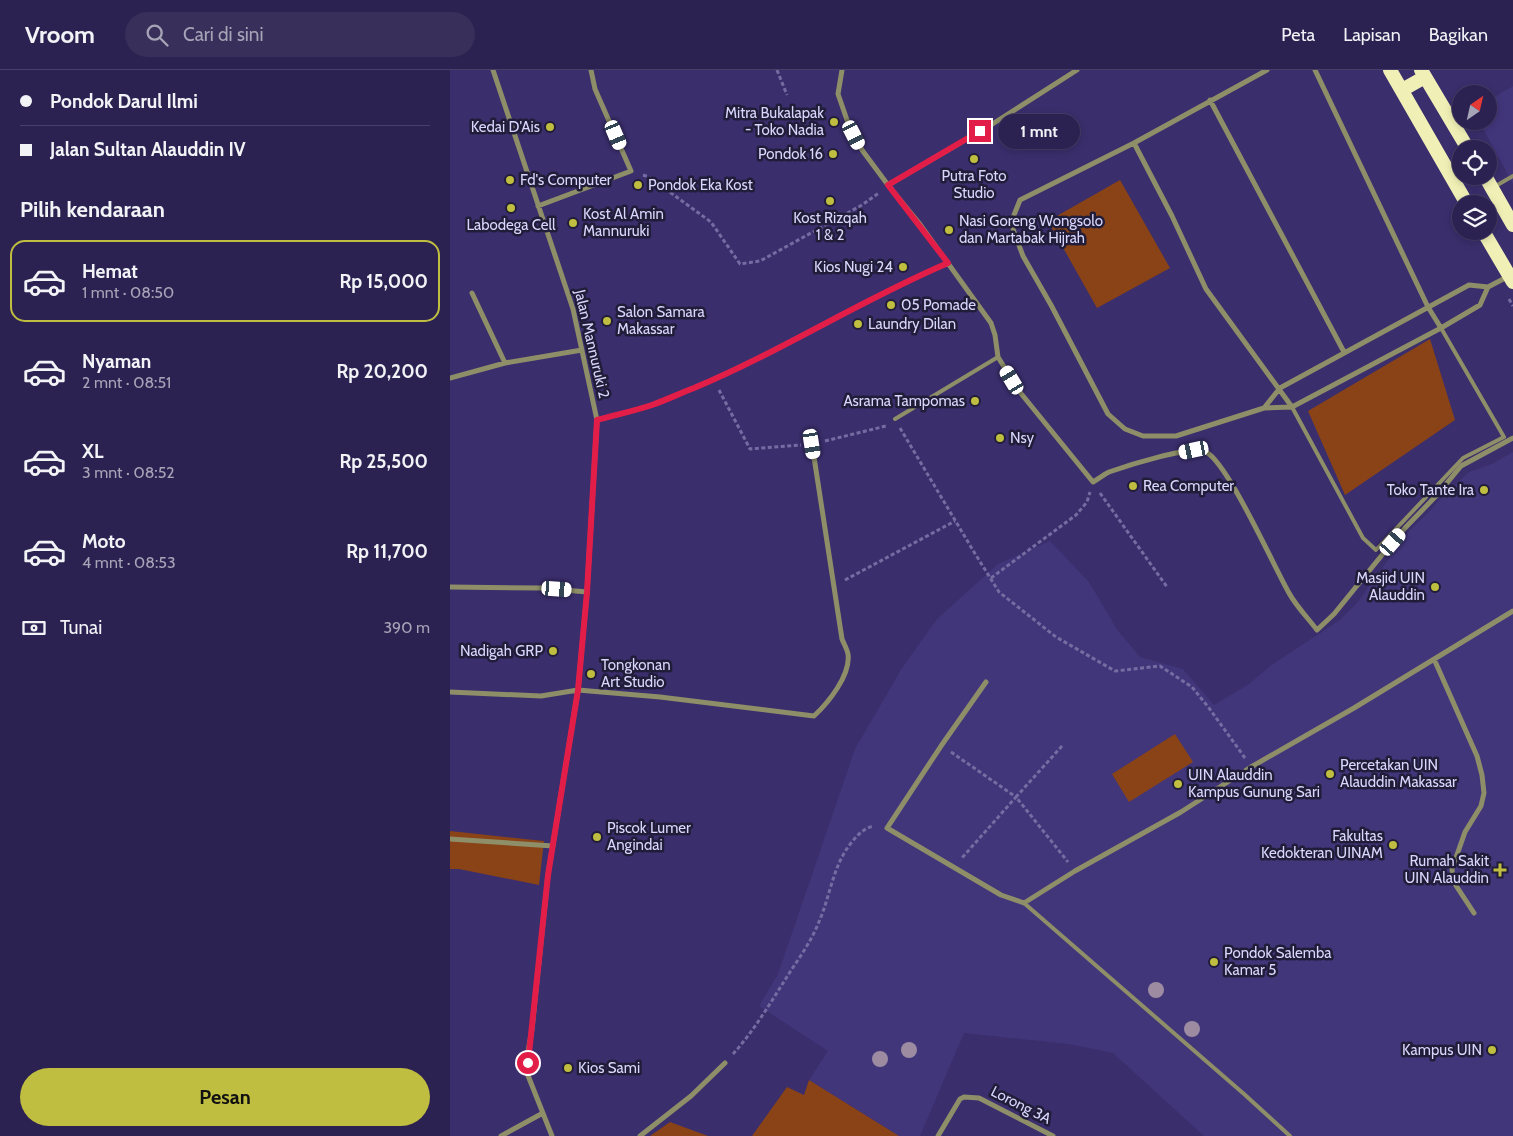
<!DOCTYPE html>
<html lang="id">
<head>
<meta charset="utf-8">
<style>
  :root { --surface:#2c2251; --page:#382f5b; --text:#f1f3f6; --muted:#a6a4b7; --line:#483f68; --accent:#c0be40 }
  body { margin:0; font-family:Cabin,sans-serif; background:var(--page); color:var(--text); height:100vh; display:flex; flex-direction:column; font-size:19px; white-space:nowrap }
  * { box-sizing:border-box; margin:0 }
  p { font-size:16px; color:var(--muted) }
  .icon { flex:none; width:28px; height:28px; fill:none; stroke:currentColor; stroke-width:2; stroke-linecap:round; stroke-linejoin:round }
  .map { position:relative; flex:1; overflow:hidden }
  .panel { display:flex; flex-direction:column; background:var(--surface); width:450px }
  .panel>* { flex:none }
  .top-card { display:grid; align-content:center; height:110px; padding:0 20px; background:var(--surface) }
  .needle { width:32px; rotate:34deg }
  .buttons { position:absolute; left:1002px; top:15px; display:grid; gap:10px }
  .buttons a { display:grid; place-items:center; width:45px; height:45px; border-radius:50%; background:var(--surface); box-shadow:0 2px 8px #0003,0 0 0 1px var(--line); font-size:25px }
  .end { position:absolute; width:22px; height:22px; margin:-11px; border:6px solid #e11d48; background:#fff; box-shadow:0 0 0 2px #fff }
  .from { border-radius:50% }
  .bubble { position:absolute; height:35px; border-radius:18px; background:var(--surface); box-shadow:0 2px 8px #0003,0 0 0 1px var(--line); font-size:16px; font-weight:700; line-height:35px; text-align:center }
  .car { position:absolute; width:15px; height:30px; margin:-15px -8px; border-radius:6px; box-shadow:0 0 4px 1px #0007; background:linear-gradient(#fff 24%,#345 0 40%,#fff 0 76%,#345 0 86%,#fff 0) }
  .top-card b { display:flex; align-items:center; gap:18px; height:48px; font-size:19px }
  .top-card b+b { border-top:1px solid var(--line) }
  .top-card i { width:12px; height:12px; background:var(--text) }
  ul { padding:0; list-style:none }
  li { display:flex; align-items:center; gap:15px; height:82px; margin:0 10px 8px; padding:0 10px; border:2px solid transparent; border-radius:15px }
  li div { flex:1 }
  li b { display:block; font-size:19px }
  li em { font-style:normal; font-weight:700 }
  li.selected { border-color:var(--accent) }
  li>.icon { width:45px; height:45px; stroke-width:1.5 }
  h2 { padding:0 20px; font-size:22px; line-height:60px }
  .pay { display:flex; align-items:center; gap:12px; height:55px; padding:0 20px; font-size:19px }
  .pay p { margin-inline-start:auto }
  .cta { display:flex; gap:10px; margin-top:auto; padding:10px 20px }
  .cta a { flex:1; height:58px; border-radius:30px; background:var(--accent); color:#111; font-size:20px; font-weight:700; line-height:58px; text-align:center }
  header { display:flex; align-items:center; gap:30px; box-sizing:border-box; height:70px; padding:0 25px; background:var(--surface); border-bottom:1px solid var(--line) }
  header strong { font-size:24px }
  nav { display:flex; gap:28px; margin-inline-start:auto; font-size:18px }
  .search { width:350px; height:45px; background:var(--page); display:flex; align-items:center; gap:12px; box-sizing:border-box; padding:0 18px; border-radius:28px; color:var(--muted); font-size:19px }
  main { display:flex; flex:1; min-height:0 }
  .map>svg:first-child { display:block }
  .built { fill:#42367b }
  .green { fill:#8a4317 }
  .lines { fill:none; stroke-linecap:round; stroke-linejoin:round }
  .path { stroke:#756da2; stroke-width:3; stroke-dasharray:4 2.5; stroke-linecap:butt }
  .service { stroke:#8e8e68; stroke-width:4 }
  .minor { stroke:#8e8e68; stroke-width:5 }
  .trunk { stroke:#f0f0b6; stroke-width:14 }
  .tree { fill:#9d8ca1 }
  .route { stroke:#e11d48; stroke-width:6 }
  .poi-dot { fill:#c0be40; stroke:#211d39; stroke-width:2 }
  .labels { text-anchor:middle; stroke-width:5; stroke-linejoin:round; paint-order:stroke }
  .poi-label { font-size:15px; fill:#d8d6fc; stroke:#211d39; text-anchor:start }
  .street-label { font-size:15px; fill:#d8d6fc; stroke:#211d39 }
</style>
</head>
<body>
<header>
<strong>Vroom</strong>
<div class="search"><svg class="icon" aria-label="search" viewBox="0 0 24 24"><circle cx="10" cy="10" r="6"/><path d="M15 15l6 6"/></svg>Cari di sini</div>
<nav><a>Peta</a><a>Lapisan</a><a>Bagikan</a></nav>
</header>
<main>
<section class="panel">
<div class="top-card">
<b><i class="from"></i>Pondok Darul Ilmi</b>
<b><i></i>Jalan Sultan Alauddin IV</b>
</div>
<h2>Pilih kendaraan</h2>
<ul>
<li class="selected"><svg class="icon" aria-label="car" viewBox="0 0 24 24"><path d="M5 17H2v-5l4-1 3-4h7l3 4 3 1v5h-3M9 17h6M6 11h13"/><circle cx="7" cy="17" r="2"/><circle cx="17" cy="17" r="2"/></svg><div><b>Hemat</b><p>1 mnt · 08:50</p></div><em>Rp 15,000</em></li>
<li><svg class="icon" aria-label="car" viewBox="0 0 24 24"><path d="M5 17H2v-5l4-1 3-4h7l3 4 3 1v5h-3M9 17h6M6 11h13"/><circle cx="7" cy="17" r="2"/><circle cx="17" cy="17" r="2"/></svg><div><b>Nyaman</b><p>2 mnt · 08:51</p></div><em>Rp 20,200</em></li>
<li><svg class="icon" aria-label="car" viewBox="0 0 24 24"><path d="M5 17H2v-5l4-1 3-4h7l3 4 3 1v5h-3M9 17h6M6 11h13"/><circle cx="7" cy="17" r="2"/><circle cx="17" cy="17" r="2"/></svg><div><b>XL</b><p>3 mnt · 08:52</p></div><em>Rp 25,500</em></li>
<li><svg class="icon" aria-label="car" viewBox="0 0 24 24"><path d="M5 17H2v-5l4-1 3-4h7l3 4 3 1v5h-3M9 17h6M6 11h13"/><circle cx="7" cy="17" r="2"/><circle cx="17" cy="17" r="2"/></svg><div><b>Moto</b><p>4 mnt · 08:53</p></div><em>Rp 11,700</em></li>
</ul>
<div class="pay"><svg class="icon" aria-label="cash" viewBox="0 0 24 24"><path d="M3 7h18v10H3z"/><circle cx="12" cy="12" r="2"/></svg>Tunai<p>390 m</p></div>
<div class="cta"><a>Pesan</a></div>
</section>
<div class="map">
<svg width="1063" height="1066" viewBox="0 0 1063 1066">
  <rect width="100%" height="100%" fill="#3a2e6c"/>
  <path class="built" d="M1063,16V114L1029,51H1039V30Z
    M1063,382V1066H754L663,983L619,974L514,963L470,1066H449L359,1010L378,981L309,936L328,904L405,679L452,598L487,549L548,494L600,471L639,512L668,561L690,587L733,599L764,635L799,614L823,594L890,550L907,533L959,461L980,441L989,430L1019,402L1042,394Z"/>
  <path class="green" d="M670,110L720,198L647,238L598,151Z
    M980,269L1005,350L895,425L858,341Z
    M725,664L743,692L679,732L662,704Z
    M0,761L94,771L89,815L9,799H0Z
    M359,1010L449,1066H302L337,1017L354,1025Z
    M220,1052L258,1066H200Z"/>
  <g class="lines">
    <path class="path" d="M327,0L337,25
      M193,105L199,107L261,152L290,194L310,191L412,135L429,123
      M1059,229L1063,236
      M269,320L300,379L351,375
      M450,358L524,482L549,522L606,567L665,601L710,596L742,617L759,638L795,688
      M375,371L436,356
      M650,423L717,517
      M541,508L626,445L637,432L640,422
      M395,510L505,451
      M612,676L566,727L618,792
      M501,682L566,727L511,789
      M283,984C303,962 319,935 335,910C346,892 360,874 368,854C379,830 382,802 396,780C403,770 412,758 424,756"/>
    <path class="service" d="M1044,117L1063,106
      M842,337L913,468L926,480L1013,388L1054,367L991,258
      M445,349L548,287
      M574,833L794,1024L840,1066"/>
    <path class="minor" d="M43,0L123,239L147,350L137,522L128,620L98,805L82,959L78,982L77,1003L102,1066
      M392,0L388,24L397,50L412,80L438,115L469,153L541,253L545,265L548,287L569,321L643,412C648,409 653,405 659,402C676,396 741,375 756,382C778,393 824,497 839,523C846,536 858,548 867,560L884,544L932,485L955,458L987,425L1011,396L1063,368
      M817,0L684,73L570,130L564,145L563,159L573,186L601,235L658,344L675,359L693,366H726L814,338L842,337L991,258L1030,235L1038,217L1059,206
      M865,0L978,237L991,258
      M760,30L894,282
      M684,73L722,146L756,219L842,337
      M438,115L544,53L627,0
      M88,136L181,101L145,19L141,0
      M22,223L55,293
      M0,308L55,293L132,280
      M814,338L830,318L1019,215L1038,217
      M147,350C165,345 184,341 202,335C216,330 230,323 244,318C332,281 411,230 498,193
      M0,517L92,518L137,522
      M984,589L1027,686L1032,705L1034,723L1031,736L1015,762L1002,799L1003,811L1024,843
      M536,612L491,676L437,758L551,825L574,833L625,801L731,742L801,697L904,638L1063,541
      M0,622L91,626L128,620L210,627L364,646C378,633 401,605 398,584C397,579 394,574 392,569L362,374
      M0,769L103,776
      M51,1066L93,1043
      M190,1066L241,1026L275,993
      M488,1066L510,1029L514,1027L529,1028L603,1066"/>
    <path class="trunk" d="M940,0L1017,134
      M971,0L1018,79
      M952,20L975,7
      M1035,106L1063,155
      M1033,161L1063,212"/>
  </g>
  <g class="tree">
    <circle cx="706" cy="920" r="8"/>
    <circle cx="742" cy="959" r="8"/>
    <circle cx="459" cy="980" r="8"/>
    <circle cx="430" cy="989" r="8"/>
  </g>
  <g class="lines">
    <path class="route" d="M78,993L98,805L128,620L137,522L147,350C165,345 184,341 202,335C216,330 231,323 244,318C332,281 411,230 498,193L438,115L530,61"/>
  </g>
  <g class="poi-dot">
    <circle cx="384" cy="52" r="5"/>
    <circle cx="100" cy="57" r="5"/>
    <circle cx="383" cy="84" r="5"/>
    <circle cx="524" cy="89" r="5"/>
    <circle cx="60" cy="110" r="5"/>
    <circle cx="188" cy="115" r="5"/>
    <circle cx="380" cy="131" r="5"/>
    <circle cx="61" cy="138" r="5"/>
    <circle cx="123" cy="153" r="5"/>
    <circle cx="499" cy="160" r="5"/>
    <circle cx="453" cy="197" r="5"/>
    <circle cx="441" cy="235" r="5"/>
    <circle cx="157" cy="251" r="5"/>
    <circle cx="408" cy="254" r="5"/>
    <circle cx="525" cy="331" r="5"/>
    <circle cx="550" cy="368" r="5"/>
    <circle cx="683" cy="416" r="5"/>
    <circle cx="1034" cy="420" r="5"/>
    <circle cx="985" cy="517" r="5"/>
    <circle cx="103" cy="581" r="5"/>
    <circle cx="141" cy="604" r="5"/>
    <circle cx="880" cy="704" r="5"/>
    <circle cx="728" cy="714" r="5"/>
    <circle cx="147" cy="767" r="5"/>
    <circle cx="943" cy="775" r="5"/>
    <path d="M1047.5 792.5h5v5h5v5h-5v5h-5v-5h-5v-5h5z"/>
    <circle cx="764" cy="892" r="5"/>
    <circle cx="1042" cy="980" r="5"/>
    <circle cx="118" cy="998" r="5"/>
  </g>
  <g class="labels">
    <g class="poi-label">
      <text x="374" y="48" text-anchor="end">Mitra Bukalapak<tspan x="374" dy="17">- Toko Nadia</tspan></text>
      <text x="90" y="62" text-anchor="end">Kedai D'Ais</text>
      <text x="373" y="89" text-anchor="end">Pondok 16</text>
      <text x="524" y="111" text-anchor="middle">Putra Foto<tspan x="524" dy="17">Studio</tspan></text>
      <text x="70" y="115">Fd's Computer</text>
      <text x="198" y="120">Pondok Eka Kost</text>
      <text x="133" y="149">Kost Al Amin<tspan x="133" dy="17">Mannuruki</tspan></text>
      <text x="380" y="153" text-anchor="middle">Kost Rizqah<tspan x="380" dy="17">1 &amp; 2</tspan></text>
      <text x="509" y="156">Nasi Goreng Wongsolo<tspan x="509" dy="17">dan Martabak Hijrah</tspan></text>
      <text x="61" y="160" text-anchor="middle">Labodega Cell</text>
      <text x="443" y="202" text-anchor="end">Kios Nugi 24</text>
      <text x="451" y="240">05 Pomade</text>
      <text x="167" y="247">Salon Samara<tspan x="167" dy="17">Makassar</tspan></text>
      <text x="418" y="259">Laundry Dilan</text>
      <text x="515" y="336" text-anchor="end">Asrama Tampomas</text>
      <text x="560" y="373">Nsy</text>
      <text x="693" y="421">Rea Computer</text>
      <text x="1024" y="425" text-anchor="end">Toko Tante Ira</text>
      <text x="975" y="513" text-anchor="end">Masjid UIN<tspan x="975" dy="17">Alauddin</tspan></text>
      <text x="93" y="586" text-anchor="end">Nadigah GRP</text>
      <text x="151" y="600">Tongkonan<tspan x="151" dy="17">Art Studio</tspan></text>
      <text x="890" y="700">Percetakan UIN<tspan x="890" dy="17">Alauddin Makassar</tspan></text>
      <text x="738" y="710">UIN Alauddin<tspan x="738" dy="17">Kampus Gunung Sari</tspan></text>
      <text x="157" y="763">Piscok Lumer<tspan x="157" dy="17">Angindai</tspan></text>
      <text x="933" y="771" text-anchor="end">Fakultas<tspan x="933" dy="17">Kedokteran UINAM</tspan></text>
      <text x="1039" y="796" text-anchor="end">Rumah Sakit<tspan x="1039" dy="17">UIN Alauddin</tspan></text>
      <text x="774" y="888">Pondok Salemba<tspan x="774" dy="17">Kamar 5</tspan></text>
      <text x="1032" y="985" text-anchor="end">Kampus UIN</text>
      <text x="128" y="1003">Kios Sami</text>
    </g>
    <g class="street-label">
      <text transform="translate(142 274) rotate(77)" y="5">Jalan Mannuruki 2</text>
      <text transform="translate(571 1035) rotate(27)" y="5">Lorong 3A</text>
    </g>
  </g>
</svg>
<div class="buttons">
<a><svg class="needle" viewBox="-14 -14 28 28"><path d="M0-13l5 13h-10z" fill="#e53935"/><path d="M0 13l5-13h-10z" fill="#a6a4b7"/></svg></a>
<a><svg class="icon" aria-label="locate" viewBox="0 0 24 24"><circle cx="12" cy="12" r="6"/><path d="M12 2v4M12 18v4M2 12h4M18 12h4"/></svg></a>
<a><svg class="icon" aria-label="layers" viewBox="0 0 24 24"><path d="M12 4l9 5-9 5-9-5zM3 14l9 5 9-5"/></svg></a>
</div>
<i class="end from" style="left:78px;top:993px"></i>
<i class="end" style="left:530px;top:61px"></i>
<div class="bubble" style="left:548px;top:44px;width:82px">1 mnt</div>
<i class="car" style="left:166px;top:65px;rotate:157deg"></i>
<i class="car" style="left:404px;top:65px;rotate:153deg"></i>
<i class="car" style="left:562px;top:310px;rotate:329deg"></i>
<i class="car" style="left:362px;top:374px;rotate:171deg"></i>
<i class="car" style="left:744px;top:380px;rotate:258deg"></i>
<i class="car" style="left:943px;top:472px;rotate:41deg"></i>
<i class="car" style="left:107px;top:519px;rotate:94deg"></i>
</div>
</main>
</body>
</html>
